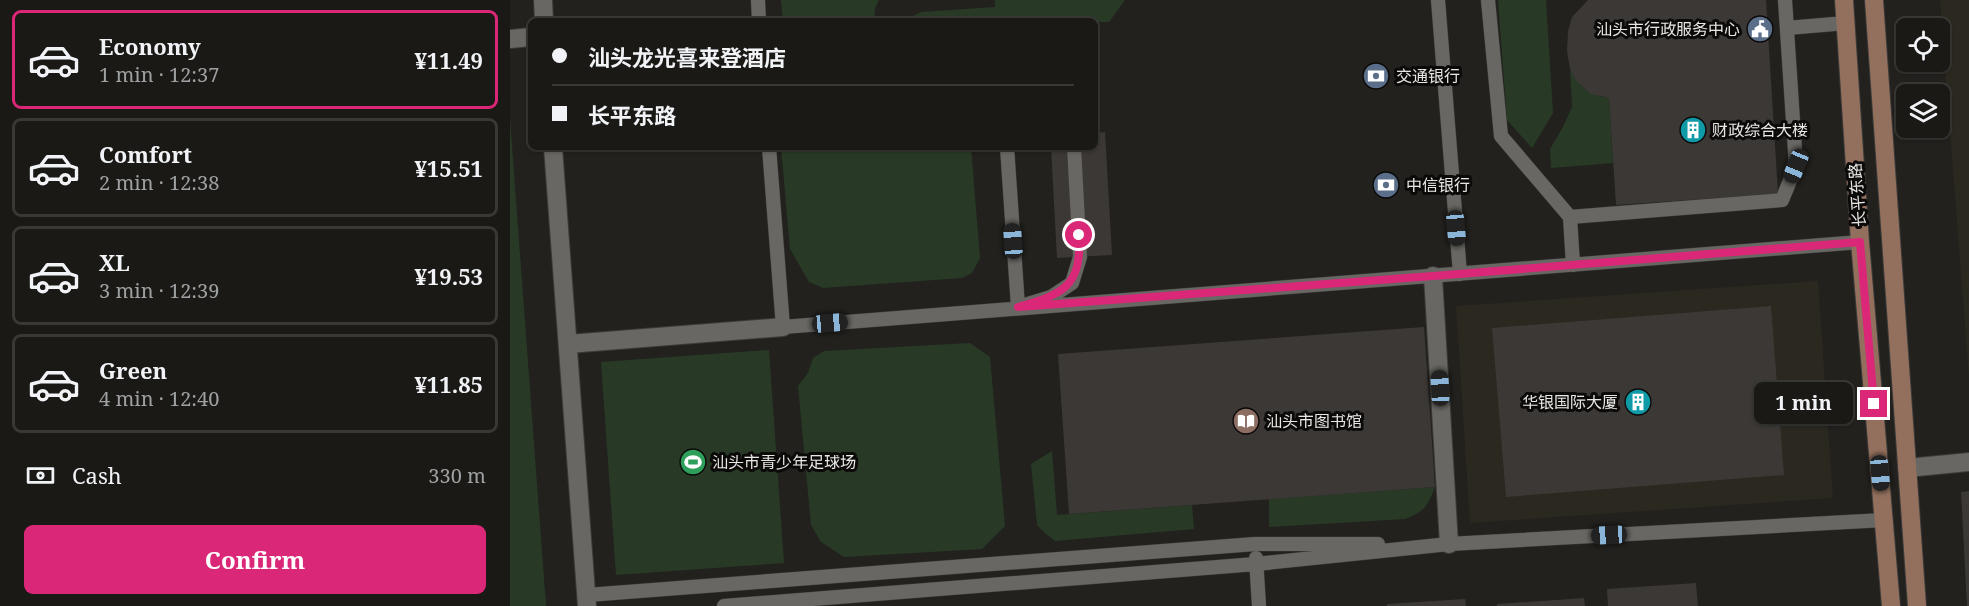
<!DOCTYPE html>
<html lang="en">
<head>
<meta charset="utf-8">
<style>
  :root { --surface:#1a1916; --page:#272623; --text:#f1f3f6; --muted:#9fa0a1; --line:#383835; --accent:#db2777 }
  body { margin:0; font-family:"Noto Serif","Noto Sans SC",serif; background:var(--page); color:var(--text); height:100vh; display:flex; flex-direction:column; font-size:22px; white-space:nowrap }
  * { box-sizing:border-box; margin:0 }
  p { font-size:20px; color:var(--muted) }
  .icon { flex:none; width:33px; height:33px; fill:none; stroke:currentColor; stroke-width:2; stroke-linecap:round; stroke-linejoin:round }
  .map { position:relative; flex:1; overflow:hidden }
  .panel { display:flex; flex-direction:column; background:var(--surface); width:510px }
  .panel>* { flex:none }
  .banner { position:absolute; left:18px; top:18px; width:570px; height:132px; border-radius:9px; box-shadow:0 2px 4px #0004,0 0 0 2px var(--line); display:grid; align-content:center; height:132px; padding:0 24px; background:var(--surface) }
  .buttons { position:absolute; left:1386px; top:18px; display:grid; gap:12px }
  .buttons a { display:grid; place-items:center; width:54px; height:54px; border-radius:9px; background:var(--surface); box-shadow:0 2px 4px #0004,0 0 0 2px var(--line); font-size:30px }
  .end { position:absolute; width:27px; height:27px; margin:-14px; border:8px solid #db2777; background:#fff; box-shadow:0 0 0 3px #fff }
  .from { border-radius:50% }
  .bubble { position:absolute; height:42px; border-radius:9px; background:var(--surface); box-shadow:0 2px 4px #0004,0 0 0 2px var(--line); font-size:20px; font-weight:700; line-height:42px; text-align:center }
  .car { position:absolute; width:18px; height:36px; margin:-18px -9px; border-radius:8px; box-shadow:0 0 4px 2px #0007; background:linear-gradient(#222 24%,#8ab4d8 0 40%,#222 0 76%,#8ab4d8 0 86%,#222 0) }
  .banner b { display:flex; align-items:center; gap:21px; height:57px; font-size:22px }
  .banner b+b { border-top:2px solid var(--line) }
  .banner i { width:15px; height:15px; background:var(--text) }
  ul { padding:10px 0 0; list-style:none }
  li { display:flex; align-items:center; gap:18px; height:99px; margin:0 12px 9px; padding:0 12px; border:3px solid var(--line); border-radius:9px }
  li div { flex:1 }
  li b { display:block; font-size:22px }
  li em { font-style:normal; font-weight:700 }
  li.active { border-color:var(--accent) }
  li>.icon { width:54px; height:54px; stroke-width:1.5 }
  .pay { display:flex; align-items:center; gap:15px; height:66px; padding:0 24px; font-size:22px }
  .pay p { margin-inline-start:auto }
  .cta { display:flex; gap:12px; margin-top:auto; padding:12px 24px }
  .cta a { flex:1; height:69px; border-radius:9px; background:var(--accent); color:#fff; font-size:24px; font-weight:700; line-height:69px; text-align:center }
  main { display:flex; flex:1; min-height:0 }
  .map>svg:first-child { display:block }
  .built { fill:#2a281f }
  .green { fill:#283a26 }
  .building { fill:#3c3836 }
  .lines { fill:none; stroke-linecap:round; stroke-linejoin:round }
  .lane-casing { stroke:#3c3b39; stroke-width:15 }
  .street-casing { stroke:#3c3b39; stroke-width:20 }
  .secondary-casing { stroke:#3c3b39; stroke-width:20 }
  .lane { stroke:#686763; stroke-width:14 }
  .street { stroke:#686763; stroke-width:18 }
  .secondary { stroke:#93705d; stroke-width:18 }
  .route { stroke:#db2777; stroke-width:8 }
  .labels { text-anchor:middle; stroke-width:6; stroke-linejoin:round; paint-order:stroke }
  .poi-label { font-size:16px; fill:#e8e7e5; stroke:#0b0a09; text-anchor:start }
  .street-label { font-size:16px; fill:#e8e7e5; stroke:#0b0a09 }
</style>
</head>
<body>
<main>
<section class="panel">
<ul>
<li class="active"><svg class="icon" aria-label="car" viewBox="0 0 24 24"><path d="M5 17H2v-5l4-1 3-4h7l3 4 3 1v5h-3M9 17h6M6 11h13"/><circle cx="7" cy="17" r="2"/><circle cx="17" cy="17" r="2"/></svg><div><b>Economy</b><p>1 min · 12:37</p></div><em>¥11.49</em></li>
<li><svg class="icon" aria-label="car" viewBox="0 0 24 24"><path d="M5 17H2v-5l4-1 3-4h7l3 4 3 1v5h-3M9 17h6M6 11h13"/><circle cx="7" cy="17" r="2"/><circle cx="17" cy="17" r="2"/></svg><div><b>Comfort</b><p>2 min · 12:38</p></div><em>¥15.51</em></li>
<li><svg class="icon" aria-label="car" viewBox="0 0 24 24"><path d="M5 17H2v-5l4-1 3-4h7l3 4 3 1v5h-3M9 17h6M6 11h13"/><circle cx="7" cy="17" r="2"/><circle cx="17" cy="17" r="2"/></svg><div><b>XL</b><p>3 min · 12:39</p></div><em>¥19.53</em></li>
<li><svg class="icon" aria-label="car" viewBox="0 0 24 24"><path d="M5 17H2v-5l4-1 3-4h7l3 4 3 1v5h-3M9 17h6M6 11h13"/><circle cx="7" cy="17" r="2"/><circle cx="17" cy="17" r="2"/></svg><div><b>Green</b><p>4 min · 12:40</p></div><em>¥11.85</em></li>
</ul>
<div class="pay"><svg class="icon" aria-label="cash" viewBox="0 0 24 24"><path d="M3 7h18v10H3z"/><circle cx="12" cy="12" r="2"/></svg>Cash<p>330 m</p></div>
<div class="cta"><a>Confirm</a></div>
</section>
<div class="map">
<svg width="1459" height="606" viewBox="0 0 1459 606">
  <rect width="100%" height="100%" fill="#22211e"/>
  <path class="built" d="M1430,0H1459V378Z
    M1308,281L1323,498L960,523L946,306Z"/>
  <path class="green" d="M271,0H369L365,8L364,21H273Z
    M485,0H615L599,22L398,21L399,18L411,12L485,7Z
    M988,0H1036L1043,113L1022,148L997,120Z
    M1060,69C1070,88 1078,94 1099,98L1103,163L1041,168L1040,149L1053,127L1062,107Z
    M0,119L36,606H0Z
    M271,147H461L470,258L462,273L452,278L313,288L299,282L280,249Z
    M460,343L480,357L495,526L472,549L334,557L311,542L301,525L288,386L298,373L303,358L314,351Z
    M259,350L274,563L106,575L91,362Z
    M542,451L547,515L682,505L684,529L545,541L536,534L527,525L521,464Z
    M925,487C917,507 915,511 895,519L759,527V499Z"/>
  <path class="building" d="M1078,0H1256L1268,194L1106,205L1099,98L1081,94L1066,81L1060,69L1057,51L1058,31L1062,17Z
    M595,132L602,255L547,258L541,147H585V133Z
    M1261,306L1274,475L996,497L982,328Z
    M914,327L925,487L559,514L548,354Z
    M1459,491V606H1457L1451,492Z
    M1186,583L1188,606H1098L1097,589Z
    M1074,598L1075,606H987V604Z
    M955,599L956,606H877V604Z"/>
  <g class="lines">
    <defs>
      <path id="lane" d="M248,0L249,21
        M928,0L950,274
        M978,0L991,136L1060,217L1272,200L1286,166L1275,0
        M1277,28L1336,23
        M259,147L273,327L1350,242
        M497,147L508,307L541,297L562,283L570,257L564,147
        M1060,217L1063,265
        M746,558L749,606
        M77,595L745,544H868
        M214,606L746,564L939,544L1374,520"/>
      <path id="street" d="M33,0L34,21
        M0,39L21,37
        M43,147L77,606
        M923,276L939,544
        M58,344L273,327
        M1397,468L1459,462"/>
      <path id="secondary" d="M1334,0L1350,242L1381,606
        M1364,0L1407,606"/>
    </defs>
    <use href="#lane" class="lane-casing"/>
    <use href="#street" class="street-casing"/>
    <use href="#secondary" class="secondary-casing"/>
    <use href="#lane" class="lane"/>
    <use href="#street" class="street"/>
    <use href="#secondary" class="secondary"/>
  </g>
  <g class="lines">
    <path class="route" d="M569,235C572,287 553,294 508,307L936,275L1350,242L1364,404"/>
  </g>
  <defs>
    <symbol id="civic-disc" viewBox="-11 -11 22 22"><circle r="9.5" fill="#5c6f8a" stroke="#0b0a09"/><path d="M-.6-6.5H3V-4.5H.6V-3L4-1V1h2V6H-6V1h2V-1L-.6-3ZM-1.2 2.5V6h2.4V2.5Z" fill="#fff"/></symbol>
    <symbol id="bank-disc" viewBox="-11 -11 22 22"><circle r="9.5" fill="#5c6f8a" stroke="#0b0a09"/><path d="M-6-4H6V4H-6ZM0-2.3a2.3 2.3 0 1 0 0 4.6a2.3 2.3 0 1 0 0-4.6Z" fill="#fff"/></symbol>
    <symbol id="building-disc" viewBox="-11 -11 22 22"><circle r="9.5" fill="#0f9aa8" stroke="#0b0a09"/><path d="M-4-6H4V6H1V3H-1V6H-4ZM-2.5-4.3h1.7v1.8h-1.7ZM.8-4.3h1.7v1.8H.8ZM-2.5-1h1.7V.8h-1.7ZM.8-1h1.7V.8H.8Z" fill="#fff"/></symbol>
    <symbol id="library-disc" viewBox="-11 -11 22 22"><circle r="9.5" fill="#8d6e63" stroke="#0b0a09"/><path d="M-6-4Q-3-5.5-.7-3.5V5Q-3 3-6 4ZM6-4Q3-5.5 .7-3.5V5Q3 3 6 4Z" fill="#fff"/></symbol>
    <symbol id="stadium-disc" viewBox="-11 -11 22 22"><circle r="9.5" fill="#2e9e5b" stroke="#0b0a09"/><path d="M0-5a6.5 5 0 1 0 0 10a6.5 5 0 1 0 0-10ZM-3.5-1.8h7v3.6h-7Z" fill="#fff"/></symbol>
  </defs>
  <g fill-rule="evenodd">
    <use href="#civic-disc" x="1235" y="14" width="30" height="30"/>
    <use href="#bank-disc" x="851" y="61" width="30" height="30"/>
    <use href="#building-disc" x="1168" y="115" width="30" height="30"/>
    <use href="#bank-disc" x="861" y="170" width="30" height="30"/>
    <use href="#building-disc" x="1113" y="387" width="30" height="30"/>
    <use href="#library-disc" x="721" y="406" width="30" height="30"/>
    <use href="#stadium-disc" x="168" y="447" width="30" height="30"/>
  </g>
  <g class="labels">
    <g class="poi-label">
      <text x="1230" y="35" text-anchor="end">汕头市行政服务中心</text>
      <text x="886" y="82">交通银行</text>
      <text x="1202" y="136">财政综合大楼</text>
      <text x="896" y="191">中信银行</text>
      <text x="1108" y="408" text-anchor="end">华银国际大厦</text>
      <text x="756" y="427">汕头市图书馆</text>
      <text x="202" y="468">汕头市青少年足球场</text>
    </g>
    <g class="street-label">
      <text transform="translate(1347 195) rotate(-94)" y="6">长平东路</text>
    </g>
  </g>
</svg>
<div class="buttons">
<a><svg class="icon" aria-label="locate" viewBox="0 0 24 24"><circle cx="12" cy="12" r="6"/><path d="M12 2v4M12 18v4M2 12h4M18 12h4"/></svg></a>
<a><svg class="icon" aria-label="layers" viewBox="0 0 24 24"><path d="M12 4l9 5-9 5-9-5zM3 14l9 5 9-5"/></svg></a>
</div>
<i class="end from" style="left:569px;top:235px"></i>
<i class="end" style="left:1364px;top:404px"></i>
<div class="bubble" style="left:1244px;top:382px;width:99px">1 min</div>
<i class="car" style="left:1286px;top:166px;rotate:202deg"></i>
<i class="car" style="left:946px;top:228px;rotate:175deg"></i>
<i class="car" style="left:503px;top:241px;rotate:356deg"></i>
<i class="car" style="left:320px;top:323px;rotate:85deg"></i>
<i class="car" style="left:930px;top:388px;rotate:357deg"></i>
<i class="car" style="left:1370px;top:473px;rotate:175deg"></i>
<i class="car" style="left:1099px;top:535px;rotate:267deg"></i>
<div class="banner">
<b><i class="from"></i>汕头龙光喜来登酒店</b>
<b><i></i>长平东路</b>
</div>
</div>
</main>
</body>
</html>
